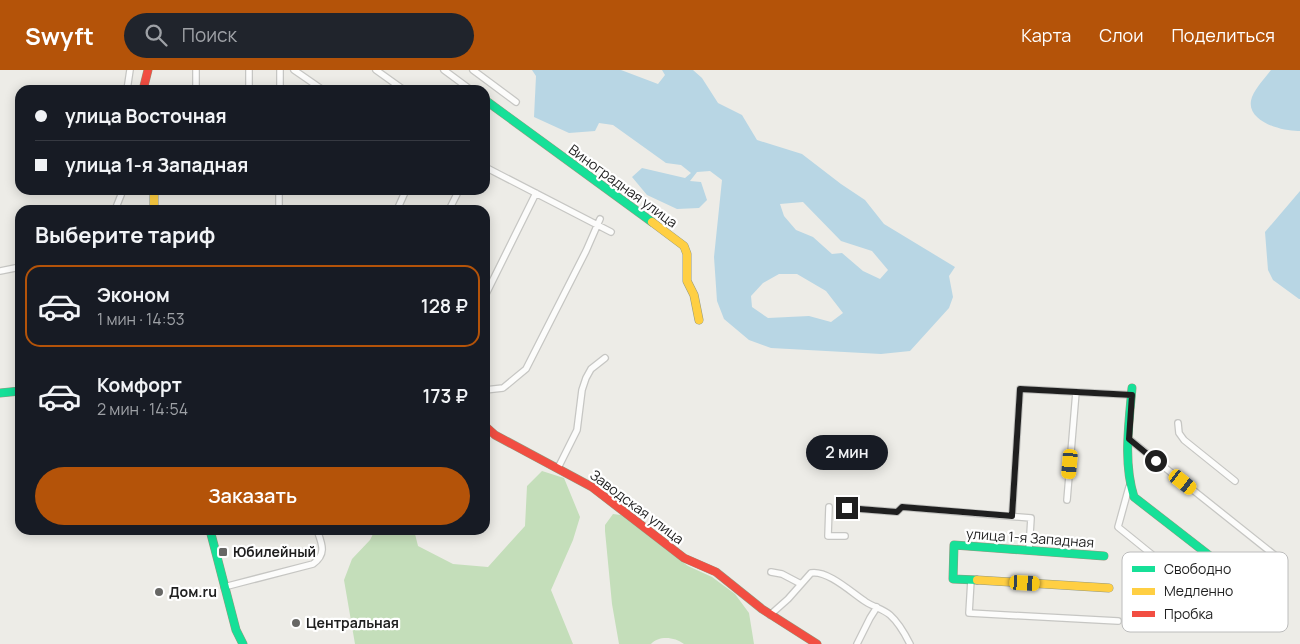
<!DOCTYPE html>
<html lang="ru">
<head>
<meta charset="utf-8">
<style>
  :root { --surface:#171b24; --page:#20242c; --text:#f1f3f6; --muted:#9ea1a6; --line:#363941; --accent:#b45309 }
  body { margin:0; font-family:Manrope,sans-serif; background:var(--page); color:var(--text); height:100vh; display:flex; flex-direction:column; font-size:19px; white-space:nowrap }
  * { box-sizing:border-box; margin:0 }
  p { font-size:16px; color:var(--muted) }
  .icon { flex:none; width:28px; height:28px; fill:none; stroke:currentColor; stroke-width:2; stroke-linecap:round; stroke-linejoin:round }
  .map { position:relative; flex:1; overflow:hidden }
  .side { position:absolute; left:15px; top:135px; width:475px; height:330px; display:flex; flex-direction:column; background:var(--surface); border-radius:15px; box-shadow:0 2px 12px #0003 }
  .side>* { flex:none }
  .banner { position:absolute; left:15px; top:15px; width:475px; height:110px; border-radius:15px; box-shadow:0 2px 12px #0003; display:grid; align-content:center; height:110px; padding:0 20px; background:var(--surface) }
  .end { position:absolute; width:22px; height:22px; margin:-11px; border:6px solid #1f1f1f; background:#fff; box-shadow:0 0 0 2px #fff }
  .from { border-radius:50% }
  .bubble { position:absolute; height:35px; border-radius:18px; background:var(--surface); box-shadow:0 2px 12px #0003; font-size:16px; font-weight:600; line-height:35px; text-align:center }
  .car { position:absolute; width:15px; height:30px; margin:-15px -8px; border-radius:6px; box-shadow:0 0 4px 1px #0007; background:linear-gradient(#f5c518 24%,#345 0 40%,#f5c518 0 76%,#345 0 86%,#f5c518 0) }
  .banner b { display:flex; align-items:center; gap:18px; height:48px; font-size:19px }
  .banner b+b { border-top:1px solid var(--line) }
  .banner i { width:12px; height:12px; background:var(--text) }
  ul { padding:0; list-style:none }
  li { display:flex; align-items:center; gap:15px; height:82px; margin:0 10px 8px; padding:0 10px; border:2px solid transparent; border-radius:15px }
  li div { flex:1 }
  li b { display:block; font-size:19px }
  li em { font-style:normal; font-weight:600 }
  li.selected { border-color:var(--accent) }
  li>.icon { width:45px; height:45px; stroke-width:1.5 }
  h2 { padding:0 20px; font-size:22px; line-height:60px }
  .primary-button { display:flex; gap:10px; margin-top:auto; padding:10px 20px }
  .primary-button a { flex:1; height:58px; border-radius:30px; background:var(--accent); color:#fff; font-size:20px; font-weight:600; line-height:58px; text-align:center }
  header { display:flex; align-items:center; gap:30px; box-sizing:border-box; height:70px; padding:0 25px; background:var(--accent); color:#fff }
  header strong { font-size:24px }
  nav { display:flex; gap:28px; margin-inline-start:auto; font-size:18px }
  .search { width:350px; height:45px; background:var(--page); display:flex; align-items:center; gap:12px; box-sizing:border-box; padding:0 18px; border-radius:28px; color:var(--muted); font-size:19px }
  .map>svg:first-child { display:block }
  .forest { fill:#c4deba }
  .water { fill:#b8d6e4; fill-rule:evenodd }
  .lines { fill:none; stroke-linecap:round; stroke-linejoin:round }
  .street-casing { stroke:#c6c6c3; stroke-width:8 }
  .fast-casing { stroke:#94987e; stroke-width:9 }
  .slow-casing { stroke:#94987e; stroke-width:9 }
  .jam-casing { stroke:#94987e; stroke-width:9 }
  .street { stroke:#fcfcfb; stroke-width:5.5 }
  .fast { stroke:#16e098; stroke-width:8 }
  .slow { stroke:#ffcf43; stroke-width:8 }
  .jam { stroke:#f24e42; stroke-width:8 }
  .route { stroke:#1f1f1f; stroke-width:6 }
  .poi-dot { fill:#676765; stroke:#fff; stroke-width:2 }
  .labels { text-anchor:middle; stroke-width:4.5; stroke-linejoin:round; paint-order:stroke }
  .street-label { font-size:14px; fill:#1f1f1f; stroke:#fff }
  .poi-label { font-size:14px; font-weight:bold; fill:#1f1f1f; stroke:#fff; text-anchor:start }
  .key { fill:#fff; stroke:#bcbcbc; stroke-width:1 }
  .key-label { font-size:14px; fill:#1f1f1f }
</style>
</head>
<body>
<header>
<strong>Swyft</strong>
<div class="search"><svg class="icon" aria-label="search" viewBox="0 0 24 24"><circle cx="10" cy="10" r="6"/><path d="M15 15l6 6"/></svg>Поиск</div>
<nav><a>Карта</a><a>Слои</a><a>Поделиться</a></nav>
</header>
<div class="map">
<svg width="1300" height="574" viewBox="0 0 1300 574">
  <rect width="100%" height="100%" fill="#edece7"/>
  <path class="forest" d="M542,401L564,408L580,447L573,470L551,520L573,574H355L344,510L352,489L370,470L375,460H414L418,476L453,494L488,497L525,456L527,416Z
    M613,444L621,445L688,496L712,507L735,524L749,543L754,574H684C675,567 659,565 651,574H619L612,534L605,461V455Z"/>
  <path class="water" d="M532,0H621L658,14L665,5L662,0H693L702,8L718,33L742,45L757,70L802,84L841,114L865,130L884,154L955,197L949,206L953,227L949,238L910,281L881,284L771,278L749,270L724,249L717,231L714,187L722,110L710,101L697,102L690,111L701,112L707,130L699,138L677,139L647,125L632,107L642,98L685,108L691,103L681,95L666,93L613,55L599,53L595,61L569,63L534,47L536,6ZM803,132L841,171L872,181L888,200L880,209L863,201L842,183L832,184L813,167L796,160L784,146L780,134ZM779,204H797L826,221L843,243L831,252L809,246L768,248L752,237L751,226L763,213Z
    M1271,0H1300V61C1283,62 1243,51 1252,27C1256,17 1265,8 1271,0Z
    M1300,121V229H1299L1273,210L1268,200L1265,162Z"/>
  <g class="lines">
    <defs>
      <path id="street" d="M196,0V20
        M249,0V20
        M294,0L323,20
        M376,0L404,20
        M444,0L471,20
        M473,0L516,32
        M127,20L130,0
        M280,20V0
        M485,97L611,162
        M115,140L123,120
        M279,140V120
        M397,140L406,120
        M449,140L459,120
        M0,201L20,197
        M485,226L536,123
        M485,320L503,318L526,299L586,181L600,149
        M1178,353L1179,363L1184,370L1235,411
        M1129,369L1282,491
        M558,398L577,360L582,320L586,308L591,299L605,288
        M1129,417L1118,457L1176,504
        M1067,430L1076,322
        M829,437L828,466H845
        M847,438L897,442L902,437L1031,448L1029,480
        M1012,446L1020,319L1132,325
        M771,502L782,504L801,514
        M971,510L969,543L1118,551
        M224,517L313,494C327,484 322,474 317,460
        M770,545L788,529L811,503C828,500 852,523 866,532C874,537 883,539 890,545C899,553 905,564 910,574
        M857,574L870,548L877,537"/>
      <path id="fast" d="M485,30L652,152
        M1132,318C1129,354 1123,392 1134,427L1255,521
        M0,323L20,321
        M210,460L236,560L243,574
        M977,510L953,509L954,475L1104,486"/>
      <path id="slow" d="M154,120V140
        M652,152L684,176L687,184V211L694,225L699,250
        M977,510L1109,518"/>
      <path id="jam" d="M143,20L148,0
        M485,356L495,365L592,417L684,488L716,502L762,539L817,574"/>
    </defs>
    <use href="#street" class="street-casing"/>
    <use href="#fast" class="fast-casing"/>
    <use href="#slow" class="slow-casing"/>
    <use href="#jam" class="jam-casing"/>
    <use href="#street" class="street"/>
    <use href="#fast" class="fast"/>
    <use href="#slow" class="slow"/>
    <use href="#jam" class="jam"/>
  </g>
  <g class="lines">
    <path class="route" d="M847,438L897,442L902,437L1012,446L1020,319L1132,325L1129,369L1156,391"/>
  </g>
  <g class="poi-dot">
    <rect x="218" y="477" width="10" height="10" rx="2.5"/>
    <circle cx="159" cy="522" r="5"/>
    <circle cx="296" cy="553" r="5"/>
  </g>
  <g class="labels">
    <g class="street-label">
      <text transform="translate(623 116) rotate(36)" y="5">Виноградная улица</text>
      <text transform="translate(637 437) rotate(37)" y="5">Заводская улица</text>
      <text transform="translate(1030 468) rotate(4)" y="5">улица 1-я Западная</text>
    </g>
    <g class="poi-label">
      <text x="233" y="487">Юбилейный</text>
      <text x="169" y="527">Дом.ru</text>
      <text x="306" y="558">Центральная</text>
    </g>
  </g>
  <rect x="1122" y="482" width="166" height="80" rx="8" class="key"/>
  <rect x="1132" y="496" width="23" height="6" fill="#16e098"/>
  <rect x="1132" y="518" width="23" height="7" fill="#ffcf43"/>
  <rect x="1132" y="541" width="23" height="6" fill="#f24e42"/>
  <g class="key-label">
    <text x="1164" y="504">Свободно</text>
    <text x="1164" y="526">Медленно</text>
    <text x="1164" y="549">Пробка</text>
  </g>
</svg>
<i class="end from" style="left:1156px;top:391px"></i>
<i class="end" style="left:847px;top:438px"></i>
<div class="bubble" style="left:806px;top:365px;width:82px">2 мин</div>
<i class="car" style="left:1070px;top:394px;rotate:185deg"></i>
<i class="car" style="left:1183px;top:412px;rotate:128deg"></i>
<i class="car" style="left:1025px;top:513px;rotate:93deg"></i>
<div class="banner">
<b><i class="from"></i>улица Восточная</b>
<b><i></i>улица 1-я Западная</b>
</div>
<section class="side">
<h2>Выберите тариф</h2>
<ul>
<li class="selected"><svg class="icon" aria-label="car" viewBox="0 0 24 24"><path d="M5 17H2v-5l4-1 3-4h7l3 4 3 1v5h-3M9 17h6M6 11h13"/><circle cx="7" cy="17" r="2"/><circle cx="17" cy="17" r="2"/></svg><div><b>Эконом</b><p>1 мин · 14:53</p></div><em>128 ₽</em></li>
<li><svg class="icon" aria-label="car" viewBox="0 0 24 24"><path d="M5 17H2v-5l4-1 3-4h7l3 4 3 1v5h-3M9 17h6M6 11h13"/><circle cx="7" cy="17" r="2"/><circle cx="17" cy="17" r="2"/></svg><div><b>Комфорт</b><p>2 мин · 14:54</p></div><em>173 ₽</em></li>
</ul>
<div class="primary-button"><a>Заказать</a></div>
</section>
</div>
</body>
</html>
